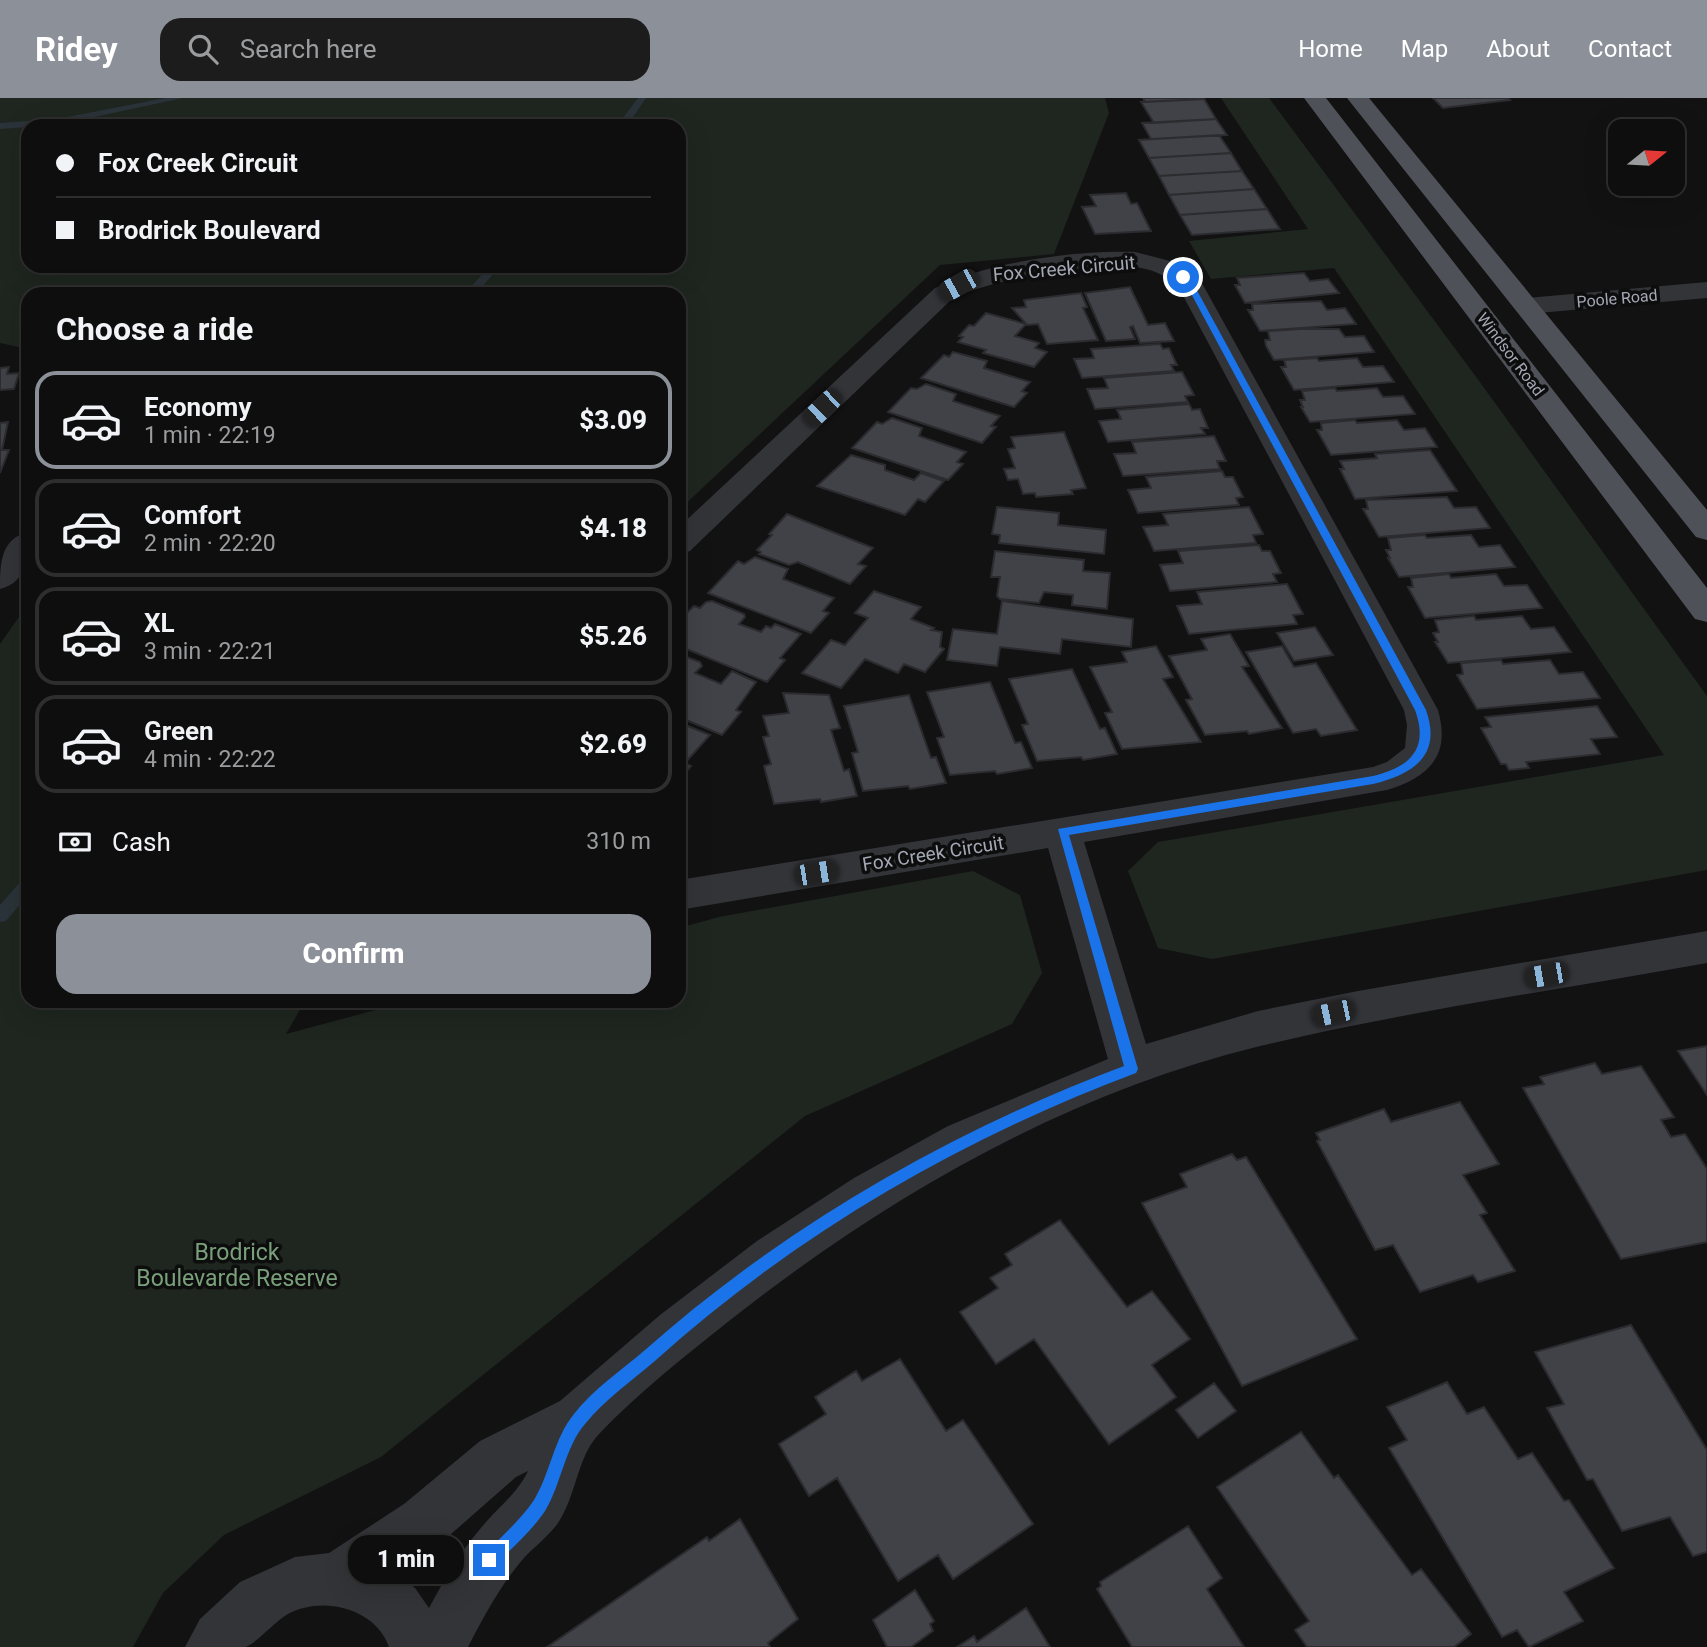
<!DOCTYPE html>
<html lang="en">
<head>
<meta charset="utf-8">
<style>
  :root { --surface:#0e0e0e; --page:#1c1c1c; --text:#f1f3f6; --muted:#9b9c9e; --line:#2e2e2e; --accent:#8c9099 }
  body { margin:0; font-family:Roboto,sans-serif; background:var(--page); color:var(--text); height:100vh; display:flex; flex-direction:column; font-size:26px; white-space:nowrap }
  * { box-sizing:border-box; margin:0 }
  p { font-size:23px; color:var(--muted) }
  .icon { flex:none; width:38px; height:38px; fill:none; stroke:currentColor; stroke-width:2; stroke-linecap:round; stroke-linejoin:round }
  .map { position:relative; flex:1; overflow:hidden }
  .panel { position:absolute; left:21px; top:189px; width:665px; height:721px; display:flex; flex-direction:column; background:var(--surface); border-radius:21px; box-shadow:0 7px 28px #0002,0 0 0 2px var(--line) }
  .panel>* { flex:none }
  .banner { position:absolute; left:21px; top:21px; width:665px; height:154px; border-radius:21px; box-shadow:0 7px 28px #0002,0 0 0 2px var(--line); display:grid; align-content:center; height:154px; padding:0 35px; background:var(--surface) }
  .needle { width:46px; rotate:72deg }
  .buttons { position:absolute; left:1608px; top:21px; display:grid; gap:14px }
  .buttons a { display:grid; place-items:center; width:77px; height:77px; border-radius:14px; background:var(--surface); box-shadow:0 7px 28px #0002,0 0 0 2px var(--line); font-size:35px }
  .end { position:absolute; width:32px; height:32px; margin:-16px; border:9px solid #1a73e8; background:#fff; box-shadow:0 0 0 4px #fff }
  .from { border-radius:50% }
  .bubble { position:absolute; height:49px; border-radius:21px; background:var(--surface); box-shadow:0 7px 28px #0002,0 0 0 2px var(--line); font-size:23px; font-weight:800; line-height:49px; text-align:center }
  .car { position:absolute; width:21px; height:42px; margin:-21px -10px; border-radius:9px; box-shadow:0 0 5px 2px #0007; background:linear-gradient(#222 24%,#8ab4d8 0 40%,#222 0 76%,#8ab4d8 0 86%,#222 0) }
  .banner b { display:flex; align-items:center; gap:24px; height:66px; font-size:26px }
  .banner b+b { border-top:2px solid var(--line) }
  .banner i { width:18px; height:18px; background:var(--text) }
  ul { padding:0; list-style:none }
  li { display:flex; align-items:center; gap:21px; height:98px; margin:0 14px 10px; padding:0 21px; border:4px solid var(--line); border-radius:21px }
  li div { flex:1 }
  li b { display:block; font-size:26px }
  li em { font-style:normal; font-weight:800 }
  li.active { border-color:var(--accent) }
  li>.icon { width:63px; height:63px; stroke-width:1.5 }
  h2 { padding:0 35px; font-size:32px; line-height:84px }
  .pay { display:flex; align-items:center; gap:18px; height:77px; padding:0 35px; font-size:26px }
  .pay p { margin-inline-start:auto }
  .cta { display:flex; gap:14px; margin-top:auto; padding:14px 35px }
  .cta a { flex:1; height:80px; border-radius:21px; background:var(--accent); color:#fff; font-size:28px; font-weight:800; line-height:80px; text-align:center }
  header { display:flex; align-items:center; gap:42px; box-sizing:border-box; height:98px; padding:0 35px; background:var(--accent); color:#fff }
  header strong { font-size:33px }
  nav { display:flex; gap:38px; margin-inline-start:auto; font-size:24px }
  .search { width:490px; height:63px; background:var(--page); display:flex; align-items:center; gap:18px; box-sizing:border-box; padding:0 24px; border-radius:21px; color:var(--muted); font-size:26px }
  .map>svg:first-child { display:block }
  .green { fill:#1e261f; fill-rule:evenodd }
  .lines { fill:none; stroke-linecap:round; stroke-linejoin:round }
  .stream { fill:#2a3339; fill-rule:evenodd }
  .building { fill:#414247; stroke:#2c2c30; stroke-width:2 }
  .minor { fill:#333438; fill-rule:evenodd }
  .major { fill:#4f5158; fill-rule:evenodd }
  .route { fill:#1a73e8 }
  .labels { text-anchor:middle; stroke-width:7; stroke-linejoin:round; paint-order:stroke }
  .far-street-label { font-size:16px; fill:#a3a8b4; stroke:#0d0d0e }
  .street-label { font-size:19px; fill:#a3a8b4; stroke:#0d0d0e }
  .near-park-label { font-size:23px; fill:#79a07b; stroke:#0d0d0e }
</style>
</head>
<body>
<header>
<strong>Ridey</strong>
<div class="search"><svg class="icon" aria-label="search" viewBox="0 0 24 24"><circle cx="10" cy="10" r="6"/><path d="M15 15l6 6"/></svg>Search here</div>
<nav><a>Home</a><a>Map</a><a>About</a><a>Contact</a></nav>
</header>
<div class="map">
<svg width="1707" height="1549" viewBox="0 0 1707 1549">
  <rect width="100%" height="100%" fill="#121213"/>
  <path class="green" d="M0,0H1105L1109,15L1054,156L940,167L679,412V196H28V251L0,245ZM28,28H679V168H28Z
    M1221,0H1269L1474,276L1707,598V772L1212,861L1158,850L1128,773L1158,744L1664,657L1334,170L1211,181L1189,143L1308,131Z
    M28,506V903H305L286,936L409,903H679V830L719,819L973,773L1020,797L1042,875L1012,926L805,1018L381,1359L224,1437L163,1495L133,1549H0V546Z"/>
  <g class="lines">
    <path class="stream" d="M165,0H183L57,27L0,31V25L57,21Z
      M638,0H646L627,28H617Z
      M489,168H500L476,196H465Z
      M28,780V797L6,823L0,824V807L22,782Z"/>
  </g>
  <path class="building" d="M1143,0H1203L1204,1L1145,4Z
    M1433,0H1508L1510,2L1443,10Z
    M1204,1L1216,21L1154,25L1141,4Z
    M1216,21L1227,37L1151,41L1142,25Z
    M1219,37L1231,55L1149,60L1139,42Z
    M1231,55L1242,73L1159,78L1149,60Z
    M1242,73L1254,91L1169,97L1159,78Z
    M1254,91L1267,111L1180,117L1169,97Z
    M1126,95L1131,106L1137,105L1151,133L1095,136L1082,109L1096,108L1090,97Z
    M1267,111L1280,131L1192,137L1180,117Z
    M1304,175L1310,183L1328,181L1339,195L1245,205L1235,187H1240L1237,180Z
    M1130,189L1148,227L1165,225L1174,243L1140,245L1133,228L1130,229L1135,241L1106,243L1085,195Z
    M1081,195L1087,209L1083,210L1098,242L1047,246L1038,226L1027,227L1012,210L1026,209L1024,202Z
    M1321,203L1327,212L1345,210L1356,226L1260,233L1248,212H1253L1252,206Z
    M986,215L1026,226L1015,238L1039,245L1035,250L1047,254L1034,269L983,255L986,252L958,244L963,239L959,238L969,227L974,228Z
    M1300,231H1339L1345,239L1364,238L1374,254L1274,262L1266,248L1265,242H1270L1268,233Z
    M1160,246L1163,251L1169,250L1177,267H1171L1174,273L1082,280L1074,261L1094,260L1091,251Z
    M953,254L987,263L984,270L1030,284L1022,293L1027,295L1014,309L921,280L944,257L949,259Z
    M1317,260L1319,263L1357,260L1363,269L1383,268L1394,284L1294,292L1281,269H1286L1284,262Z
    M9,269L7,276L19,275L14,291L0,292V270Z
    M1182,274L1194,297L1185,298L1188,304L1095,311L1087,291L1108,290L1104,280Z
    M926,286L956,296L953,303L1000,318L991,328L996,329L982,345L888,314L911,290L917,291Z
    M1335,290L1337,293L1377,290L1383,299L1403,298L1415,316L1310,324L1301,309H1303L1300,302H1305L1302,293Z
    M1189,306L1192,312L1200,311L1208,330H1201L1205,336L1108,344L1099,323L1121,321L1117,312Z
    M892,320L922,330L919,338L966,354L957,364L963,366L948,382L852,350L877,324L882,326Z
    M1355,322L1357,325L1397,322L1404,332L1425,330L1437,349L1331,357L1317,332H1322L1321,325Z
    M8,324L2,352H9L0,375V325Z
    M1064,334L1086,390L1071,392L1073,396L1036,399L1035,395L1023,396L1018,381L1008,382L1004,371L1015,370L1008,351L1015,350L1011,339Z
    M1214,338L1226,363H1217L1220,371L1123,378L1114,356L1136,355L1132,344Z
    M1430,352L1457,393L1355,401L1340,371H1344L1340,363L1377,360L1375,356Z
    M851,357L885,367V372L914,382L921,375L944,383L925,404L918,401L905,417L817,388Z
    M1222,373L1225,379H1233L1243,399L1236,400L1239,407L1138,415L1128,392L1151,390L1146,379Z
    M1447,399L1454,410L1476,409L1490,430L1379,439L1363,411H1368L1366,402Z
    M997,409L1059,415L1058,427L1106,432L1104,456L999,445L1000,437L992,436Z
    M1249,409L1263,436L1253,437L1256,445L1154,453L1143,429L1168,427L1163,416Z
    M787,416L873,450L858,466L866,468L850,486L798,464L789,467L759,456L761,454L757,452L772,437L769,436Z
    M1425,437L1427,440L1471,437L1479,449L1500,447L1515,469L1399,479L1388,460H1390L1386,452H1391L1388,440Z
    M1259,447L1262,453H1270L1281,475L1273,476L1277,484L1170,493L1160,467L1183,465L1178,453Z
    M995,453L1084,462L1083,473L1110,475L1107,511L1072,507L1073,497L1044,494L1039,505L1000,501L997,498L1000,479H991Z
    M755,459L788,471L783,481L834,500L823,513L829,515L811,535L708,495L738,463L744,466Z
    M1449,476L1451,480L1496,476L1504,488L1527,487L1542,510L1425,520L1408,489H1413L1411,480Z
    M1287,486L1303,516L1293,517L1297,526L1189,536L1177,508L1202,506L1197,494Z
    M874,493L921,509L911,521L934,530L931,532L942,534L940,549L944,551L925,574L904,566L898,575L865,561L841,590L802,575L831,542L845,547L868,520L855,515Z
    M712,503L744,516L745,519L739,526L761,534L766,528L771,530L775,526L801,536L780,560L785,562L767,584L679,548V523L694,508L700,510L706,504Z
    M1002,503L1133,521L1131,549L1062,541L1060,556L1000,549L997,568L947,562L953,531L997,536Z
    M1474,518L1476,522L1522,518L1531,531L1554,529L1571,554L1448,565L1435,544H1438L1433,535L1439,534L1435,522Z
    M1315,529L1333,557L1294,563L1277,535Z
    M1230,536L1249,568L1242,569L1282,630L1249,636L1247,633L1205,637L1186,602L1192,601L1169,558L1207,552L1201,541Z
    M1156,548L1173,579L1163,581L1201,644L1122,651L1105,615L1112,614L1090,569L1127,564L1122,554Z
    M1282,548L1294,569L1316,565L1357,632L1321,638L1316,631L1293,635L1246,554Z
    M679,556L700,564L702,568L695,575L721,586L732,573L756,584L736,612L741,614L722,637L679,619Z
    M1501,562L1503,566L1550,562L1559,576L1583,574L1600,600L1477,611L1457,577L1463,576L1461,565Z
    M1072,571L1100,631L1105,630L1117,656L1083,662L1081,659L1037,663L1022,627L1028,626L1009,581Z
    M990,584L1015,645L1021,644L1032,670L997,676L995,673L950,677L937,640L944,639L927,594Z
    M783,595L829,597L840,630L831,632L844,673L849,671L857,698L821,704L820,701L774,706L764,668L771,666L763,639L769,638L763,618L789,615Z
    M909,597L931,660L936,659L946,685L910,691L908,688L863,693L852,655L858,654L844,608Z
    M1597,608L1617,639L1591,641L1600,656L1526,664L1529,670L1509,672L1506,666H1501L1481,630L1491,629L1485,619Z
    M683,626L710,637L685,665L691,668L679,682V630Z
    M1707,948V997L1678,953Z
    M1595,965L1602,976L1641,968L1674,1019L1661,1022L1671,1039L1685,1036L1707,1071V1144L1621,1161L1523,990L1544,986L1540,979Z
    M1460,1004L1499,1066L1463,1077L1487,1115L1480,1117L1515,1173L1478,1184L1473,1177L1420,1194L1393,1147L1375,1152L1317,1043L1320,1042L1316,1035L1384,1011L1391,1024Z
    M1232,1056L1237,1062L1246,1059L1357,1241L1242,1288L1142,1105L1187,1089L1180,1076Z
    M1060,1122L1127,1209L1152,1193L1190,1241L1152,1267L1176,1299L1109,1346L1034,1241L996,1266L960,1214L998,1190L990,1180L1012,1167L1005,1156Z
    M1631,1227L1707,1352V1454L1693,1458L1670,1419L1622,1433L1593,1381L1587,1382L1547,1310L1564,1306L1535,1254Z
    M900,1261L946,1333L963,1322L1033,1426L953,1481L938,1457L898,1483L837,1380L809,1398L779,1346L826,1316L815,1299L856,1273L862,1283Z
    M1447,1284L1467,1316L1484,1309L1518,1361L1532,1355L1564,1403L1569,1402L1614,1470L1564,1494L1583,1523L1529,1549L1517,1532L1502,1539L1389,1350L1407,1342L1387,1309Z
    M1214,1285L1236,1313L1198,1340L1176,1312Z
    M1301,1334L1334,1380L1338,1377L1412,1477L1421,1471L1471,1536L1454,1549H1307L1295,1532L1309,1523L1217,1389Z
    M740,1421L798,1521L768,1545L770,1549H547L707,1439L709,1443Z
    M1188,1428L1222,1480L1207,1491L1244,1549H1132L1097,1491L1101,1488L1100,1484Z
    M915,1492L934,1523L930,1526L933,1533L911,1549H887L873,1522Z
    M1026,1510L1050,1549H957L974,1538L977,1544Z"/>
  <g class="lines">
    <path class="minor" d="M1135,154L1178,165L1203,187L1438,612C1451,658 1429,679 1387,692L1084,744L1146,946L1258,913L1358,893L1707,833V865C1558,892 1407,913 1260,948C1064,996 886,1099 729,1223C685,1258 638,1295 599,1336C576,1360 576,1403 555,1429C545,1441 533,1450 523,1461C500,1488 484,1518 468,1549H389C376,1510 322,1497 288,1516C276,1522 255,1547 245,1549C227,1549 204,1549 185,1549L200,1521L240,1484L295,1459L329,1455L404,1406L480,1343L560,1303L660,1217L757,1143L854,1080L948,1028L1108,961L1048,750L679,812V782L1373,669L1387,664L1405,650L1407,627L1404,612L1179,190C1170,181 1159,174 1146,171C1104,161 992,181 953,200L690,453L679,456V429L935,190C988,164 1076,152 1135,154ZM528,1373C518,1394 502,1406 487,1423C463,1449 446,1479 429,1510L415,1490L395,1475L442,1444L516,1379Z
      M1707,184V200L1527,216L1518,214L1514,208L1518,202L1527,200Z
      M28,434C28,458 28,484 0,491C0,467 0,441 28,434Z"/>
    <path class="major" d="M1304,0H1326L1707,490V524L1695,521Z
      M1347,0H1369L1707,412V442L1696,439Z"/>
  </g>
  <path class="route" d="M1183,176L1194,187L1426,612C1442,657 1414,676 1373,686L1069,737L1138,971L1136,975C960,1041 796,1136 656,1262C633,1282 604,1302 585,1326C565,1349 561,1387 545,1413C532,1433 511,1450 495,1468H484V1457C500,1439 521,1422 534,1402C550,1376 554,1340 574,1316C592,1292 622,1272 645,1252C785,1128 949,1034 1124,968L1058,731L1373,678C1411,669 1429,650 1415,612L1187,188L1179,179Z"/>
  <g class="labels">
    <g class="far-street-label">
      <text transform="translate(1617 200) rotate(-5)" y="6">Poole Road</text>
      <text transform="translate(1511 256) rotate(53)" y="6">Windsor Road</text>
    </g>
    <g class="street-label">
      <text transform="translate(1064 170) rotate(-5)" y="7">Fox Creek Circuit</text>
      <text transform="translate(933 755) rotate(-9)" y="7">Fox Creek Circuit</text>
    </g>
    <g class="near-park-label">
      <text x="237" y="1162">Brodrick<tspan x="237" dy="26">Boulevarde Reserve</tspan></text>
    </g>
  </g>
</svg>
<div class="buttons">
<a><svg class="needle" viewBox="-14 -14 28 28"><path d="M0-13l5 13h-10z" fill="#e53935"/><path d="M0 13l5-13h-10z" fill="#9b9c9e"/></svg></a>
</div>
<i class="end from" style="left:1183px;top:179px"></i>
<i class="end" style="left:489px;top:1462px"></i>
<div class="bubble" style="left:348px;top:1437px;width:116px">1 min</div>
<i class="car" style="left:958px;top:187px;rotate:241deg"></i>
<i class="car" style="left:822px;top:310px;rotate:226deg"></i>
<i class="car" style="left:816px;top:775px;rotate:81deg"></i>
<i class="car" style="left:1546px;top:877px;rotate:260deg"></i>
<i class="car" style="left:1333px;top:915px;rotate:258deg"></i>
<div class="banner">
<b><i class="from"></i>Fox Creek Circuit</b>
<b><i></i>Brodrick Boulevard</b>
</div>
<section class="panel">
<h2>Choose a ride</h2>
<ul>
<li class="active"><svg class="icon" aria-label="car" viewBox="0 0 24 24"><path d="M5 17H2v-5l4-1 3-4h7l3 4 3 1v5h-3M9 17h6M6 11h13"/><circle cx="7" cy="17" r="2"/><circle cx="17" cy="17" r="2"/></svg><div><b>Economy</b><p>1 min · 22:19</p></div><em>$3.09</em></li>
<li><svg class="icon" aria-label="car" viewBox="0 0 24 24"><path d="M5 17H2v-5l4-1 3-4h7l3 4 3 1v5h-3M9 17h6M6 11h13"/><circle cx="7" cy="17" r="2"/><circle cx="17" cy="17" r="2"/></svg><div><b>Comfort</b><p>2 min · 22:20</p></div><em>$4.18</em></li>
<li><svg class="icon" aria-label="car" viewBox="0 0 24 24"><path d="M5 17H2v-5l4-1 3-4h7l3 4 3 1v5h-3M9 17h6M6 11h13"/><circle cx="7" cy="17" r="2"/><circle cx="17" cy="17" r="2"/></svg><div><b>XL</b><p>3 min · 22:21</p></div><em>$5.26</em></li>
<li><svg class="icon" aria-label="car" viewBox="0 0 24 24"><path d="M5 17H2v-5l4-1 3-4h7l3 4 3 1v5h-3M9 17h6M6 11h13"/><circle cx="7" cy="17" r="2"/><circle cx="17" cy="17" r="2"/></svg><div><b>Green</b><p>4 min · 22:22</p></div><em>$2.69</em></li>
</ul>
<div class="pay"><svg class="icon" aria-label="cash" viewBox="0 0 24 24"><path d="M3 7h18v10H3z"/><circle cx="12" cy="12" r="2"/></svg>Cash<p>310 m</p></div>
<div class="cta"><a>Confirm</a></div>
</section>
</div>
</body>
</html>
